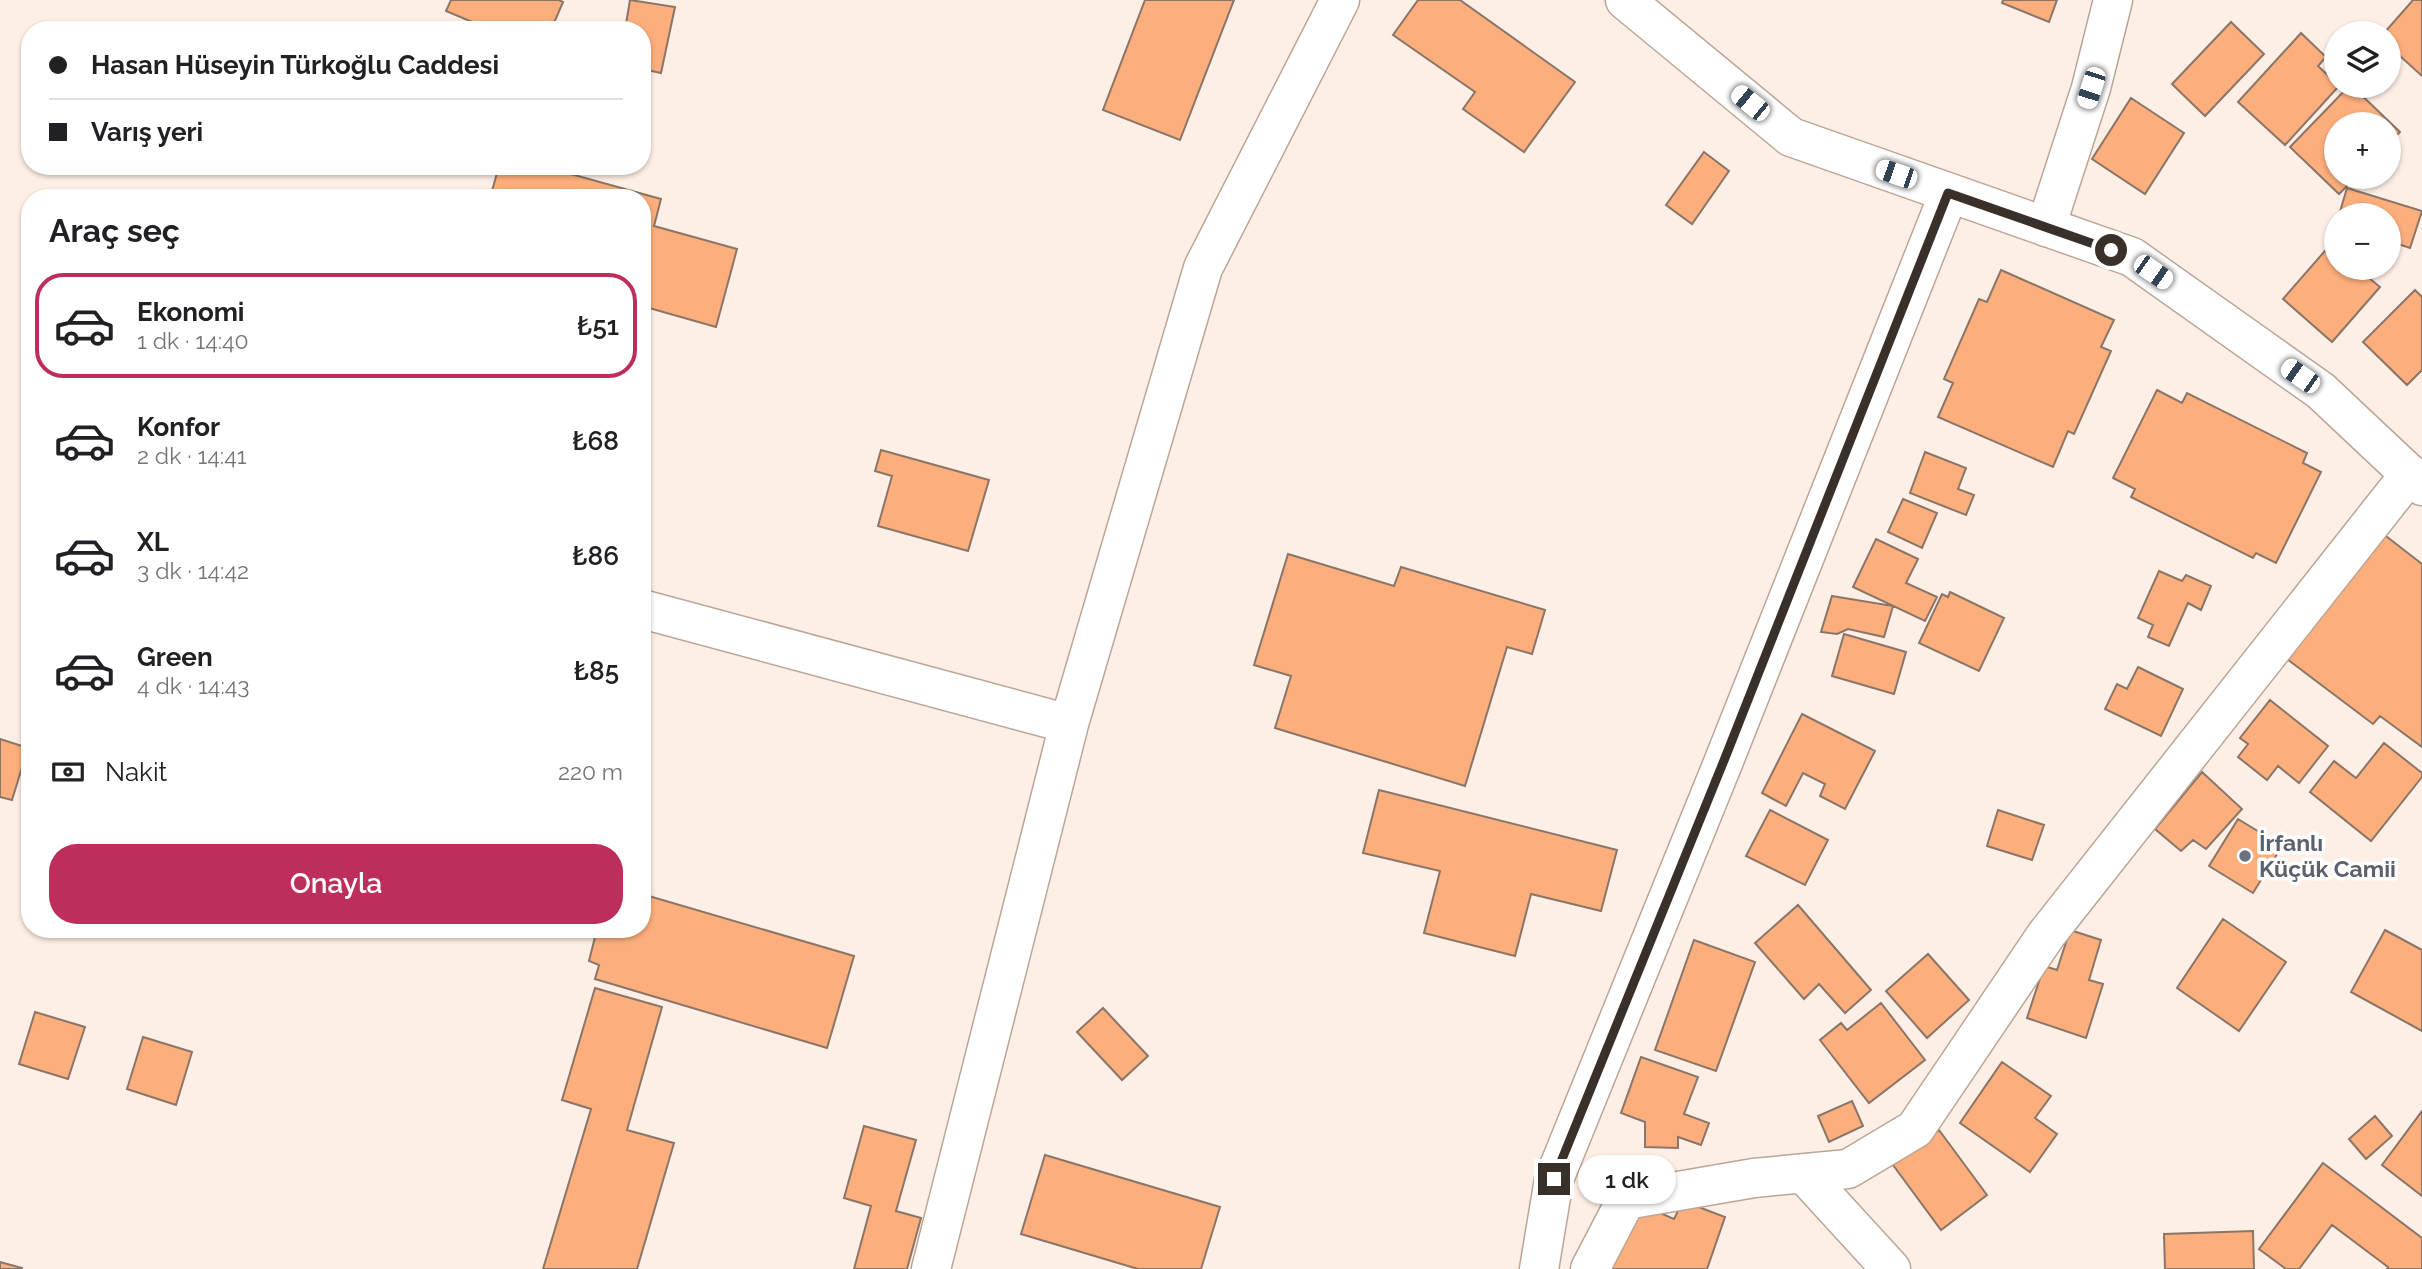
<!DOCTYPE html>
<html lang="tr">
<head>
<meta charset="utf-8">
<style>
  :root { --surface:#fff; --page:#f2f2f2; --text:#202124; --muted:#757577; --line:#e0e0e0; --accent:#bd2e5a }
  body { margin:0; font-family:Raleway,sans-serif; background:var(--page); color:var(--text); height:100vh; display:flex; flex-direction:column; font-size:26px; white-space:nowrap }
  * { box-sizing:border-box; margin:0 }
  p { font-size:23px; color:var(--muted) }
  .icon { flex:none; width:38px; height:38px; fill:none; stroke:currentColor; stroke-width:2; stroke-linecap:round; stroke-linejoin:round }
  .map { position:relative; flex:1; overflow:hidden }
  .details { position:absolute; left:21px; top:189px; width:630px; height:749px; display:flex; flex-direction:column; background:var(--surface); border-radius:28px; box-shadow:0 2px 5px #0004 }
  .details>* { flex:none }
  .guide { position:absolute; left:21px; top:21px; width:630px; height:154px; border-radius:28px; box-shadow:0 2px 5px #0004; display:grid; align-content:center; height:154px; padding:0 28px; background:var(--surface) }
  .controls { position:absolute; left:2324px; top:21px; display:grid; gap:14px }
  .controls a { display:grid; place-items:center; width:77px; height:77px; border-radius:50%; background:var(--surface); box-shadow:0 2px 5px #0004; font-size:35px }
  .end { position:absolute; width:32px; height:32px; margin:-16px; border:9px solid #3a302a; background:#fff; box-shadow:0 0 0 4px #fff }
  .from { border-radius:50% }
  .bubble { position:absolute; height:49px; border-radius:24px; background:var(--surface); box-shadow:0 2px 5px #0004; font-size:23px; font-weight:600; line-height:49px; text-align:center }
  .car { position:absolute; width:21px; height:42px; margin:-21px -10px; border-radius:9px; box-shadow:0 0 5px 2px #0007; background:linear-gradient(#fff 24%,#345 0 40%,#fff 0 76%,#345 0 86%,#fff 0) }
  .guide b { display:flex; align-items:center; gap:24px; height:66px; font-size:26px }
  .guide b+b { border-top:2px solid var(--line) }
  .guide i { width:18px; height:18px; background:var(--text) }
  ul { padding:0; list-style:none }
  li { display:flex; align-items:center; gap:21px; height:105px; margin:0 14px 10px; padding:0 14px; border:4px solid transparent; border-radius:28px }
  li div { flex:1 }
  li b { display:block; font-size:26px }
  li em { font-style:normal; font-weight:600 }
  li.active { border-color:var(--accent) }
  li>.icon { width:63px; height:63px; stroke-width:1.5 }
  h2 { padding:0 28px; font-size:32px; line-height:84px }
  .pay { display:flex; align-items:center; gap:18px; height:77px; padding:0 28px; font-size:26px }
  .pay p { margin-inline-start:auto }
  .primary-button { display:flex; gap:14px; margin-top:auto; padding:14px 28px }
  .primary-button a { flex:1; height:80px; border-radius:28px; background:var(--accent); color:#fff; font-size:28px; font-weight:600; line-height:80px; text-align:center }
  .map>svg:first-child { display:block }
  .building { fill:#fcae7c; stroke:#8b7567; stroke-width:2 }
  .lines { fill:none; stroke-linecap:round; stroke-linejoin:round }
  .minor-casing { stroke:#bca596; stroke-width:41 }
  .secondary-casing { stroke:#bca596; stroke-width:41 }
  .minor { stroke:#fff; stroke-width:38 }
  .secondary { stroke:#fff; stroke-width:38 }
  .route { stroke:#3a302a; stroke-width:9 }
  .worship-dot { fill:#6b7280; stroke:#fff; stroke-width:2.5 }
  .labels { text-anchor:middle; stroke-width:7; stroke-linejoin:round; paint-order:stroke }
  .worship-label { font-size:23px; font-weight:bold; fill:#5b616d; stroke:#fff; text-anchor:start }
</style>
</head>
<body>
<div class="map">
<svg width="2422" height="1269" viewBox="0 0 2422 1269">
  <rect width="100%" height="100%" fill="#feefe6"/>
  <path class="building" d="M451,0H559L563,2L551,30H491L446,11Z
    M630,0L675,7L661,73L642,69V30H625Z
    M1145,0H1234L1180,140L1103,110Z
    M1418,0H1460L1575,82L1524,152L1463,109L1475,92L1393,35Z
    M2003,0H2057L2049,22L2002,3Z
    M2413,0H2422V76L2389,46V33H2384Z
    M2231,22L2264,54L2205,116L2172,84Z
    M2301,33L2326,57L2318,66L2336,83V86H2339L2285,145L2238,102Z
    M2349,86H2352L2400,132L2389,143V124H2336V177H2356L2339,194L2290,147Z
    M2131,98L2184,133L2145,194L2092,159Z
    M1704,152L1729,171L1692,224L1666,205Z
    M499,166H542L661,199L654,226L737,249L716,327L642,306V198H490Z
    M2347,188L2422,211L2410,248L2389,241V215H2339Z
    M2331,244L2336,249V268H2357L2380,287L2332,342L2283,299Z
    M2001,270L2114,320L2101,347L2111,351L2074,434L2068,431L2053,467L1938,417L1953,383L1944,379L1979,299L1987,302Z
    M2415,290L2422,297V370L2407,385L2363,342Z
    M2157,390L2182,403L2187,393L2307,453L2303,463L2321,472L2276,563L2256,553L2253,558L2131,497L2135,489L2113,478Z
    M881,450L989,480L968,551L878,526L892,476L875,471Z
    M1925,452L1966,468L1958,489L1974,495L1966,515L1910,493Z
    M1903,499L1937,513L1922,548L1888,532Z
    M2382,533L2422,564V747L2380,716L2373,724L2287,659Z
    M1876,539L1918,559L1906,583L1937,597L1925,621L1853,587Z
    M1288,554L1394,586L1401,567L1545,610L1532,654L1507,647L1465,786L1275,728L1291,676L1254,665Z
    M2159,571L2182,581L2186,575L2211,586L2201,610L2188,603L2169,646L2148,637L2153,625L2138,618Z
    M1950,592L2004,618L1979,671L1919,643L1942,594L1948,597Z
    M1832,596L1893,606L1884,637L1848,629L1837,634L1821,632Z
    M1844,634L1906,652L1894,694L1832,676Z
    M2138,667L2183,689L2161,736L2105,709L2117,684L2127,689Z
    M2270,700L2328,746L2299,783L2278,766L2267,780L2238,757L2248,744L2240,738Z
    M1802,714L1875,751L1845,809L1820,796L1825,784L1803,773L1786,806L1762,793Z
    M0,739L28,748L12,800L0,797Z
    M2384,743L2422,773V777L2371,841L2310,792L2334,761L2356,778Z
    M2202,772L2242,809L2206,849L2193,840L2181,851L2155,829Z
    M1379,790L1617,850L1601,911L1531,894L1515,956L1424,933L1440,871L1363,853Z
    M1770,810L1828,840L1805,885L1746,856Z
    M1998,810L2044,825L2032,860L1987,846Z
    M2238,819L2282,846L2253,893L2209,866Z
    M642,894L854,956L827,1048L595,979L599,965L589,961L597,929H642Z
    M1798,905L1871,990L1845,1013L1819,984L1804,999L1755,943Z
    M2223,919L2286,962L2239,1031L2177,988Z
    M2070,930L2101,940L2089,980L2103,984L2086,1038L2027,1018L2044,966L2057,970Z
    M2385,930L2422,950V1031L2351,992Z
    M1694,940L1755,962L1716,1071L1655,1050Z
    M1928,954L1969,1000L1927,1038L1886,991Z
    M595,988L662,1007L627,1130L674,1143L637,1269H543L591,1109L562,1100Z
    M1881,1003L1925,1060L1869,1103L1820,1040L1841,1023L1847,1030Z
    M1103,1008L1148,1056L1122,1080L1077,1032Z
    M35,1012L85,1027L68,1079L19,1064Z
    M143,1037L192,1052L176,1105L127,1089Z
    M1641,1057L1698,1077L1684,1114L1709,1123L1701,1145L1678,1137V1148L1645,1147V1122L1621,1113Z
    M2002,1062L2051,1096L2035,1118L2057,1134L2030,1172L1960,1123Z
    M1852,1101L1863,1126L1829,1142L1818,1116Z
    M2422,1111V1196L2382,1165Z
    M2375,1116L2392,1136L2366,1159L2349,1139Z
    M864,1126L916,1140L896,1211L921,1218L907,1269H854L871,1206L844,1198Z
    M1939,1130L1987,1195L1941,1230L1893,1165Z
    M1045,1155L1220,1207L1201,1269H1138L1021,1234Z
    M2323,1163L2422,1238V1269H2387L2388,1267L2332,1225L2299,1269H2286L2259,1249Z
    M1683,1201L1725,1217L1707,1269H1602L1631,1212L1646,1207L1674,1219Z
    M2253,1231L2254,1269H2165L2164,1234Z
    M0,1262L22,1268V1269H0Z"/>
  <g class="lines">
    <defs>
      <path id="minor" d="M2046,227L2091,88L2113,0
        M642,609L1069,724
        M1804,1174L1891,1269
        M931,1269L1069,724L1203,268L1340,0
        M1539,1269L1554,1179L1725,758L1949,193
        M1590,1269L1626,1200L1754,1178L1848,1169L1915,1129L2046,935L2410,474"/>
      <path id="secondary" d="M1625,0L1791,137L2132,257L2321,391L2422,486"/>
    </defs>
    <use href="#minor" class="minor-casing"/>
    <use href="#secondary" class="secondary-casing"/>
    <use href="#minor" class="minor"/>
    <use href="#secondary" class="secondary"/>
  </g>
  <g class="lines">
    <path class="route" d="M1554,1179L1725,758L1948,193L2111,250"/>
  </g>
  <circle class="worship-dot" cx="2245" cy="856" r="7"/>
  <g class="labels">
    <g class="worship-label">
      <text x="2259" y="851">İrfanlı<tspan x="2259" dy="26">Küçük Camii</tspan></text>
    </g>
  </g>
</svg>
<div class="controls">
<a><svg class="icon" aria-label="layers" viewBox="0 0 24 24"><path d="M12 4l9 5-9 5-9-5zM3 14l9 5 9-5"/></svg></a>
<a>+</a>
<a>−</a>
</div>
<i class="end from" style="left:2111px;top:250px"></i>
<i class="end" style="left:1554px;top:1179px"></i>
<div class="bubble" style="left:1578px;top:1155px;width:98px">1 dk</div>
<i class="car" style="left:2091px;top:88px;rotate:198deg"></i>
<i class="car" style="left:1750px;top:103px;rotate:309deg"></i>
<i class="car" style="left:1896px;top:174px;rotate:289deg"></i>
<i class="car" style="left:2153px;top:272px;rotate:125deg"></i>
<i class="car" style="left:2300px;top:376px;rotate:305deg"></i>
<div class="guide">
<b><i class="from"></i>Hasan Hüseyin Türkoğlu Caddesi</b>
<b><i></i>Varış yeri</b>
</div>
<section class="details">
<h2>Araç seç</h2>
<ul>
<li class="active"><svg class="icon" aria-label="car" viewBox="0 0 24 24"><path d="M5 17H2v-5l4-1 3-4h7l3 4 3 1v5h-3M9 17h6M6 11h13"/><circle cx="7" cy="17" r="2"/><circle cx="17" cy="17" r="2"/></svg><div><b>Ekonomi</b><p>1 dk · 14:40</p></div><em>₺51</em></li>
<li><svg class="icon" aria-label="car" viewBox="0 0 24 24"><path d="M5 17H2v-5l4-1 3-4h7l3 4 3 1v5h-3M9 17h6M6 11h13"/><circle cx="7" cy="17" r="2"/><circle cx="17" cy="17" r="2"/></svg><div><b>Konfor</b><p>2 dk · 14:41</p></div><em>₺68</em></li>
<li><svg class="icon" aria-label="car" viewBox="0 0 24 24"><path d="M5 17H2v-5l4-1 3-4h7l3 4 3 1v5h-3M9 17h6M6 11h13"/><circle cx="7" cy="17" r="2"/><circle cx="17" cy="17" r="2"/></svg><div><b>XL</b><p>3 dk · 14:42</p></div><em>₺86</em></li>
<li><svg class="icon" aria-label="car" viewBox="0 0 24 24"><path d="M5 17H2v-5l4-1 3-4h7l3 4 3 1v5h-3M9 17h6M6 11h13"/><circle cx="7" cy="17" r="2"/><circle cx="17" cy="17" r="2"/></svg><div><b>Green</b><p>4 dk · 14:43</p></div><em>₺85</em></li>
</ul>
<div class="pay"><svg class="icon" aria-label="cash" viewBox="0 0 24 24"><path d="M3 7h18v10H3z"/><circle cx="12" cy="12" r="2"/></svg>Nakit<p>220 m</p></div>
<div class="primary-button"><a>Onayla</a></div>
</section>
</div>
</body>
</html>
